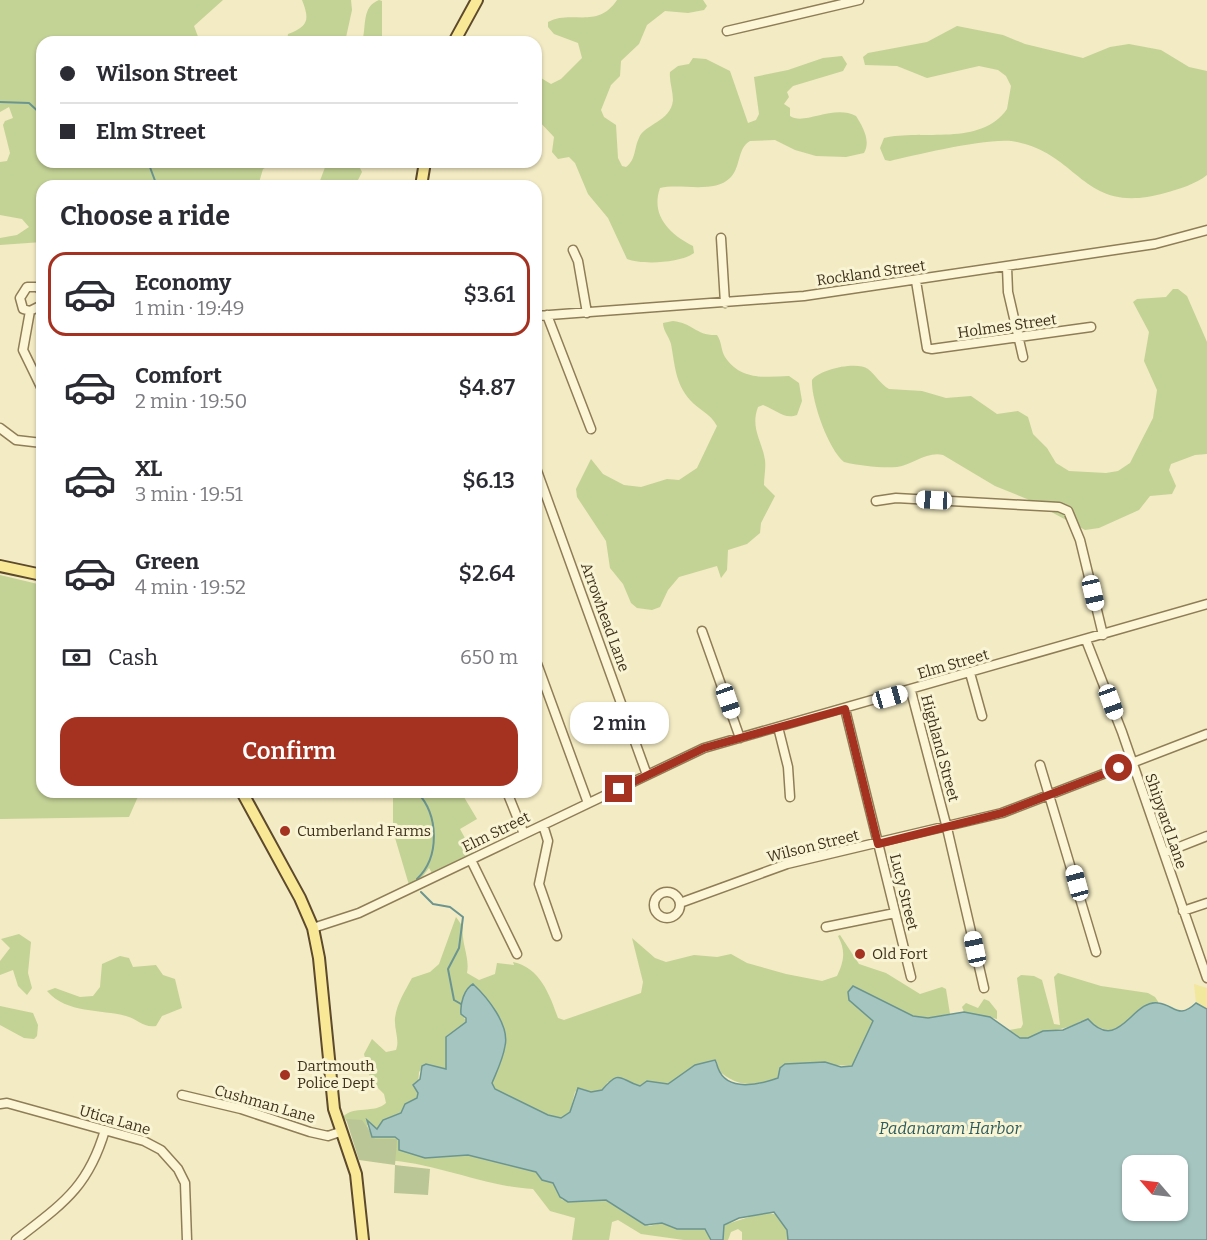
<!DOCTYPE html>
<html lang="en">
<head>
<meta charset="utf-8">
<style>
  :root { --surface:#fff; --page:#f7f7f7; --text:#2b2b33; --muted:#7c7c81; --line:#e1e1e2; --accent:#a53221 }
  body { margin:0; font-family:Bitter,serif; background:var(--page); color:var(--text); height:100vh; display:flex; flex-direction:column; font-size:22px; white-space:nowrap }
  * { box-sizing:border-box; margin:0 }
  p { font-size:20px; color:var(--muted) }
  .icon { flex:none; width:33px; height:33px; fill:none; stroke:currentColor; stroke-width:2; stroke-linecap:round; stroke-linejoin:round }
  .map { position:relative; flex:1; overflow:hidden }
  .sheet { position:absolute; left:36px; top:180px; width:506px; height:618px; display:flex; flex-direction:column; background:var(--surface); border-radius:18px; box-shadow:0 2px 4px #0004 }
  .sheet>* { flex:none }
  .hud { position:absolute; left:36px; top:36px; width:506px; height:132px; border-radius:18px; box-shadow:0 2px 4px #0004; display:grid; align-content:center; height:132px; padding:0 24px; background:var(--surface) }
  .needle { width:39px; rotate:298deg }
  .buttons { position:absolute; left:1122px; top:1155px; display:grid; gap:12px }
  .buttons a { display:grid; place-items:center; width:66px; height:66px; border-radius:12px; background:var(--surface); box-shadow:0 2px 4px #0004; font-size:30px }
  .end { position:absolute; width:27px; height:27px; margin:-14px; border:8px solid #a53221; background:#fff; box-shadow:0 0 0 3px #fff }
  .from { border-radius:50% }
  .bubble { position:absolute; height:42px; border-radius:18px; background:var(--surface); box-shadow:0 2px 4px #0004; font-size:20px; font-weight:600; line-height:42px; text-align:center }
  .car { position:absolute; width:18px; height:36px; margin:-18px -9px; border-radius:8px; box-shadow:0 0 4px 2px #0007; background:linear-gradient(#fff 24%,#345 0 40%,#fff 0 76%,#345 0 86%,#fff 0) }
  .hud b { display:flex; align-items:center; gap:21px; height:57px; font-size:22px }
  .hud b+b { border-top:2px solid var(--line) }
  .hud i { width:15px; height:15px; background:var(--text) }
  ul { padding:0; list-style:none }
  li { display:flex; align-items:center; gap:18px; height:84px; margin:0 12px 9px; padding:0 12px; border:3px solid transparent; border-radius:18px }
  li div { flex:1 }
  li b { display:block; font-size:22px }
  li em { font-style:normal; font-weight:600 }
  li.current { border-color:var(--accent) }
  li>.icon { width:54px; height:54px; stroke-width:1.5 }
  h2 { padding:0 24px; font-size:27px; line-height:72px }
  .pay { display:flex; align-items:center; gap:15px; height:66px; padding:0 24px; font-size:22px }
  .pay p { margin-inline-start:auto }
  .cta { display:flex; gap:12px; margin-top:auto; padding:12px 24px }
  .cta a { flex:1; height:69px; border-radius:18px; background:var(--accent); color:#fff; font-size:24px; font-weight:600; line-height:69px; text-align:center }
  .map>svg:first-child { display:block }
  .green { fill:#c3d295 }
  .sand { fill:#f1e79d }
  .cemetery { fill:#bac695 }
  .water { fill:#a5c5c0; stroke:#6b9590; stroke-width:1.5; fill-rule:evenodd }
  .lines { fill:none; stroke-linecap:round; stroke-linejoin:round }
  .stream { stroke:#6b9590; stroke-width:2 }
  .minor-casing { stroke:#8f7d57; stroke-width:11 }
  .major-casing { stroke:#5d492c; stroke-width:14 }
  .minor { stroke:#fcf6d7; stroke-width:8 }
  .major { stroke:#f9e997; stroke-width:10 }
  .route { stroke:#a53221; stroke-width:8 }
  .poi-dot { fill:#a53221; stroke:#f9f4d3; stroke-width:2 }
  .labels { text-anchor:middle; stroke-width:6; stroke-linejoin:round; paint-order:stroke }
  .street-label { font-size:15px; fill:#3e311d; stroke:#f9f4d3 }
  .poi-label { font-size:15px; fill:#3e311d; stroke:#f9f4d3; text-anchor:start }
  .water-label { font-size:16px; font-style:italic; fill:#2b5b5f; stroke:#f9f4d3 }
</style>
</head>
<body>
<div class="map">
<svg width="1207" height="1240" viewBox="0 0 1207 1240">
  <rect width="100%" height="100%" fill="#f3ebc3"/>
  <path class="green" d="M0,0H223L194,26L200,42H42V162H275L263,169L258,186H42V242L0,245V238L17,235L29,227L22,219L0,215V162L7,161L10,153L3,125L5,121L13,118L9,107L0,112Z
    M302,0H351L352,10L345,42H287L288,34C310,26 309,18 302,0Z
    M379,0L382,1V42H362C367,26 361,7 379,0Z
    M617,0H703L707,6L704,10L688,13L665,11L647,25L639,44L621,61L620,76L611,85L601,110L604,117L616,125L618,158L622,166L626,167C636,160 634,148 639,138C644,124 671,122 673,100C673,91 669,81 670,72L678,66L689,64L693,58L706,59L730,71L748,123L756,120L759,114L754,77L788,70L823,58L842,56L847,64L843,71L793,86L787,92L789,97L784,104L790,108V116C804,126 833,104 856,116C863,127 871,141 864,153L846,157L816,156L795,150L775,140L750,141C737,148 741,168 730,178C714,194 680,183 660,188C650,216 671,235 693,246L694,253C681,263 642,265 627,259L608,218L588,194L575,163L569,157L558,159L552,152L554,137L536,118V75L551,84L561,79L582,58L578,43L554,34L548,27V22C572,9 597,30 617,0Z
    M957,26L1003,35L1025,44L1083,58L1110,47L1129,44L1161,50L1189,67L1207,71V175C1196,184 1179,189 1165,193C1083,216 1082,156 1017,142C992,136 917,155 890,161L885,160L880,148L884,138C922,129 981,147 1007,109L1011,86L1006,76L998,70L979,66L927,78L897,66L865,65L863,57L868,53L927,42Z
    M327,162H357L362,172L355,186H318Z
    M1173,289H1178L1187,296L1207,342V454L1195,455L1171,464L1169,470L1176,486L1172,494L1150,496L1139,510L1099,528L1085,530L1027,499L995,486L943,455C927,451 912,465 897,467C881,468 860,466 844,462C828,449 811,400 812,380C820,369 857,361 868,369C876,375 880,384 889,389L922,391L946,398L971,396L997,414L1018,411L1028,417L1033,434L1047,448L1056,463L1069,471L1106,473L1118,471L1130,463L1153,418L1157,390L1144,361L1149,332L1133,302L1137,299L1166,297Z
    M673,321C693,323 696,336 717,335C722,342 721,351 725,357C741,381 766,377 789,376L799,383L802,401L797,415C784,420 775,409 763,405L758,407C750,428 762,441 765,460C766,468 764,477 764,485L775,496L761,523L760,533L747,544L728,550L727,570L721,578L717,566L679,577L668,590L660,607L652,610L637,608L631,603L623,584L610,568L606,541L577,497L576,489L591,459L603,474L624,485L641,487L667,479L679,480L697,468L717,426C710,413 699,410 690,400C675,383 675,365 671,344C669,336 663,331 663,323Z
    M0,575L42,585V792H140L129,817L0,819Z
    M393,792H461L477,819L460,829L473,853L432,873L429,868L417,884L409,885L393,831Z
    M456,917L463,927C461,944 470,957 467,973L479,980L495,974L497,963L514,965L513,962C540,968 549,993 558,1018L564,1020L641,993L643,982L632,938L655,958L666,962L694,955L717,957L731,954L747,963L786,974L822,981L837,976C844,961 846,951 838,936L840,935L859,964L886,973L920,994L942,987L946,989L950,1014L928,1018L913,1016L853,986L849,1000L873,1021L852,1066L834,1065L780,1074L778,1078C754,1086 738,1088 718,1070L717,1061L689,1069L668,1084L646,1082L640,1086L608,1082L602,1090L591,1092L580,1088L575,1092L570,1112L561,1118L548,1115L495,1089L492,1083L506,1044L503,1027L475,985L461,1010L466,1022L446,1037V1069L426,1064L419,1072L417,1098C408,1102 408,1105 402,1112C394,1120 385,1116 377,1129L367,1125L372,1137H395L425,1158L468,1155L537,1172L542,1180L553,1183L562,1200L578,1202L606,1200L649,1226L662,1223L677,1229H705L711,1240H684L641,1234L618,1220L612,1222L609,1240H572L575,1218L550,1211L533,1189C481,1186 435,1162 383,1160L343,1117C353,1105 375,1114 386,1103L384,1094L371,1081L364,1054L372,1039L386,1052L396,1050C400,1040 394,1030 395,1018C397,1003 405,991 412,978L430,972L439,964Z
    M19,934L31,942L28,973L32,988L27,995L18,986L13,970L0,975V961L10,948L1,939Z
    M120,956L129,958L133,967L156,965L163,975L175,979L182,1008L162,1016L156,1026C143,1028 138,1019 126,1016C101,1009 67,1014 47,991L55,988L80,997L93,996L100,987L102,964Z
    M1058,973L1101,986L1148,993L1155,997L1159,1003C1137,1007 1126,1029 1112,1030C1101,1031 1092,1022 1081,1021C1061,1033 1046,1028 1028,1038H1020L1009,1030L1021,1028L1023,1024L1017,978L1021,975L1034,976L1042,980L1054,1024L1060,1025L1054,977Z
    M984,999L989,1001L997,1011V1019L964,1012L962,1007L966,1003L978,1008Z
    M0,1006L33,1013L38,1025L37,1036L34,1039L24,1038L0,1025Z
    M765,1212L778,1215L788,1230V1240H742V1232L738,1229L731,1232L728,1240H723L724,1225Z"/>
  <path class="sand" d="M1194,984L1207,988V1009L1196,1003Z"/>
  <path class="cemetery" d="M346,1119L362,1120L375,1139H397L395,1165L430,1169L428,1195L394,1193L395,1165L359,1160Z"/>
  <path class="water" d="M473,984C487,997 510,1025 505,1046C503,1059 497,1071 492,1083L495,1089L548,1115L561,1118L570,1112L578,1088L591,1092L602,1090C621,1068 619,1080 640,1086L647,1081L668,1084L695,1065L715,1060C717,1063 717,1066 718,1068C727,1093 761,1084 778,1078L780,1068L785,1064L825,1062L841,1067L852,1066L873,1021L849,1000L848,992L853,986L913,1016L928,1018L964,1012L990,1017L1020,1038H1028L1043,1031L1063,1030L1088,1019C1119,1054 1132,999 1158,1003C1175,1005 1178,1020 1196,1003L1207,1009V1240H788L787,1230L774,1212L739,1218L724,1225L723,1240H711L705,1229H677L662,1223L645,1225L606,1200L568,1202L560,1197L553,1183L542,1180L536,1172L468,1155L425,1158L399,1150V1140L395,1137H372L367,1120L377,1129L383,1120L401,1113L405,1104L417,1098L418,1093L413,1085L420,1079L422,1066L426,1064L446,1069V1037L466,1022V1018L461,1014C460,1004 464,989 473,984ZM1132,1166H1178V1210H1132Z"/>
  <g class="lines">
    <path class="stream" d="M0,102L29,103L42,115
      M148,162L157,186
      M417,792C439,815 440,857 417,879
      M421,892L433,904L450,907L463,917L459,948L448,969L454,1000L461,1004"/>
    <defs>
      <path id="minor" d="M727,31L859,0
        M721,238L725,303
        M573,250L578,261L587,313
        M1007,267L1008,292L1023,357
        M916,281L927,348L932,349L1091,327
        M42,291L37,287H27L20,298L23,309L30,311L42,305
        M30,311L23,350L42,389
        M547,315L591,429
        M536,316L804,296L1155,244L1207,230
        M0,428L16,440L42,443
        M536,468L647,775
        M876,501L896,498L1059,507L1068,511L1080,540L1103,635
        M702,631L740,738
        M1086,640L1122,732L1207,978
        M536,661L588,803
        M970,673L982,716
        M911,691L947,828L984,988
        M845,709L911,977
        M778,727L788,767L790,797
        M1040,765L1096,952
        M507,792L524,834
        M543,825L548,841L539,884L557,936
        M1164,853L1207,836
        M471,860L517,954
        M654 905a13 13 0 1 1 26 0a13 13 0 1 1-26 0Z
        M680,903L787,864L1002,813L1207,734
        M1183,911L1207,903
        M826,927L895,913
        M313,928L359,913L704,748L1207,604
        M182,1095L241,1109L310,1132L328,1136L340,1132
        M0,1104L7,1103L144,1141L161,1150L178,1169L185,1183L187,1240
        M16,1240C62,1204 88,1188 105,1130"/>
      <path id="major" d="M454,42L477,0
        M421,186L425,162
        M0,566L42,575
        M242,792L300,898L313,928L319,958L334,1109L356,1174L363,1240"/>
    </defs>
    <use href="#minor" class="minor-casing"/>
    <use href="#major" class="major-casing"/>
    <use href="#minor" class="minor"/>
    <use href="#major" class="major"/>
  </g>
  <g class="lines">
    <path class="route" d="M619,789L704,748L845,709L878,844L1002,813L1119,768"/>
  </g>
  <g class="poi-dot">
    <circle cx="285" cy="831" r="6"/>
    <circle cx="860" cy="954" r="6"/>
    <circle cx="285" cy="1075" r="6"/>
  </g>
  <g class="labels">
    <g class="street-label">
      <text transform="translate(871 273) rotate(-8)" y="5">Rockland Street</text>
      <text transform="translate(1007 326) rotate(-8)" y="5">Holmes Street</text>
      <text transform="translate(605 617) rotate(70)" y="5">Arrowhead Lane</text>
      <text transform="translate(953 664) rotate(-16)" y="5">Elm Street</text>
      <text transform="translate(940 748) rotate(75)" y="5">Highland Street</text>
      <text transform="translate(1166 821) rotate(71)" y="5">Shipyard Lane</text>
      <text transform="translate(496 832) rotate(-26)" y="5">Elm Street</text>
      <text transform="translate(813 846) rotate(-14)" y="5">Wilson Street</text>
      <text transform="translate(904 892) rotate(76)" y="5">Lucy Street</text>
      <text transform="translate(265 1104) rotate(16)" y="5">Cushman Lane</text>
      <text transform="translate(115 1120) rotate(16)" y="5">Utica Lane</text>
    </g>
    <g class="poi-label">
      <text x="297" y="836">Cumberland Farms</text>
      <text x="872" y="959">Old Fort</text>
      <text x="297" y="1071">Dartmouth<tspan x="297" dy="17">Police Dept</tspan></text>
    </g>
    <g class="water-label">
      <text x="950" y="1134">Padanaram Harbor</text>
    </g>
  </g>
</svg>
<div class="buttons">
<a><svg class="needle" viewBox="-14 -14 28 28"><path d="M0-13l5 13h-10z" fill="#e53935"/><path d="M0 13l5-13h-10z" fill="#7c7c81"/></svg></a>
</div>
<i class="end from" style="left:1119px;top:768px"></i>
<i class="end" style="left:619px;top:789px"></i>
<div class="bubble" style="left:570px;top:702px;width:99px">2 min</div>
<i class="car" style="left:934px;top:500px;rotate:273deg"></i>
<i class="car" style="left:1093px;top:593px;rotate:167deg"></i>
<i class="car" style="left:890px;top:697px;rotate:74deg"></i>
<i class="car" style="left:728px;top:701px;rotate:161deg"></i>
<i class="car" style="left:1111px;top:702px;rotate:160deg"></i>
<i class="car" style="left:1077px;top:883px;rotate:345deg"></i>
<i class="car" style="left:975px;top:949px;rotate:348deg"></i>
<div class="hud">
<b><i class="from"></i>Wilson Street</b>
<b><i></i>Elm Street</b>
</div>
<section class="sheet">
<h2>Choose a ride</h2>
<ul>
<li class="current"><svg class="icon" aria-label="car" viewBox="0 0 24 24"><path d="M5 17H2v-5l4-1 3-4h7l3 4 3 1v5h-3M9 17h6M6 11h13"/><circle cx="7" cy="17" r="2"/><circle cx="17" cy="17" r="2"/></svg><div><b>Economy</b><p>1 min · 19:49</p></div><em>$3.61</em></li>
<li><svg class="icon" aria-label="car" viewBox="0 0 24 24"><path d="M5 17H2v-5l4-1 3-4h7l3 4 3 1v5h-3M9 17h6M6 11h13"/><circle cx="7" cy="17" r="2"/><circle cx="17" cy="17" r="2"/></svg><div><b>Comfort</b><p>2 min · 19:50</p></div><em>$4.87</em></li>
<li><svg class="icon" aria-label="car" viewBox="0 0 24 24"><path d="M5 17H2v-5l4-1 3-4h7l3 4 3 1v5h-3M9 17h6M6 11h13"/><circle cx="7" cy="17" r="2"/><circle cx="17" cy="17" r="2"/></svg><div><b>XL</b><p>3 min · 19:51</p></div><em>$6.13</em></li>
<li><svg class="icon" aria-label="car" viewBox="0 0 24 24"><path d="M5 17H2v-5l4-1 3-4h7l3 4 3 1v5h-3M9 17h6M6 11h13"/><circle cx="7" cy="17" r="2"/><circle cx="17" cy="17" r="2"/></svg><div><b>Green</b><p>4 min · 19:52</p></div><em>$2.64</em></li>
</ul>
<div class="pay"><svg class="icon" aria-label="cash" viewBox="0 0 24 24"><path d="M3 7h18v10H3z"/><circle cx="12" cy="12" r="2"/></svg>Cash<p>650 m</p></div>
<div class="cta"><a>Confirm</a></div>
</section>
</div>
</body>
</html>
